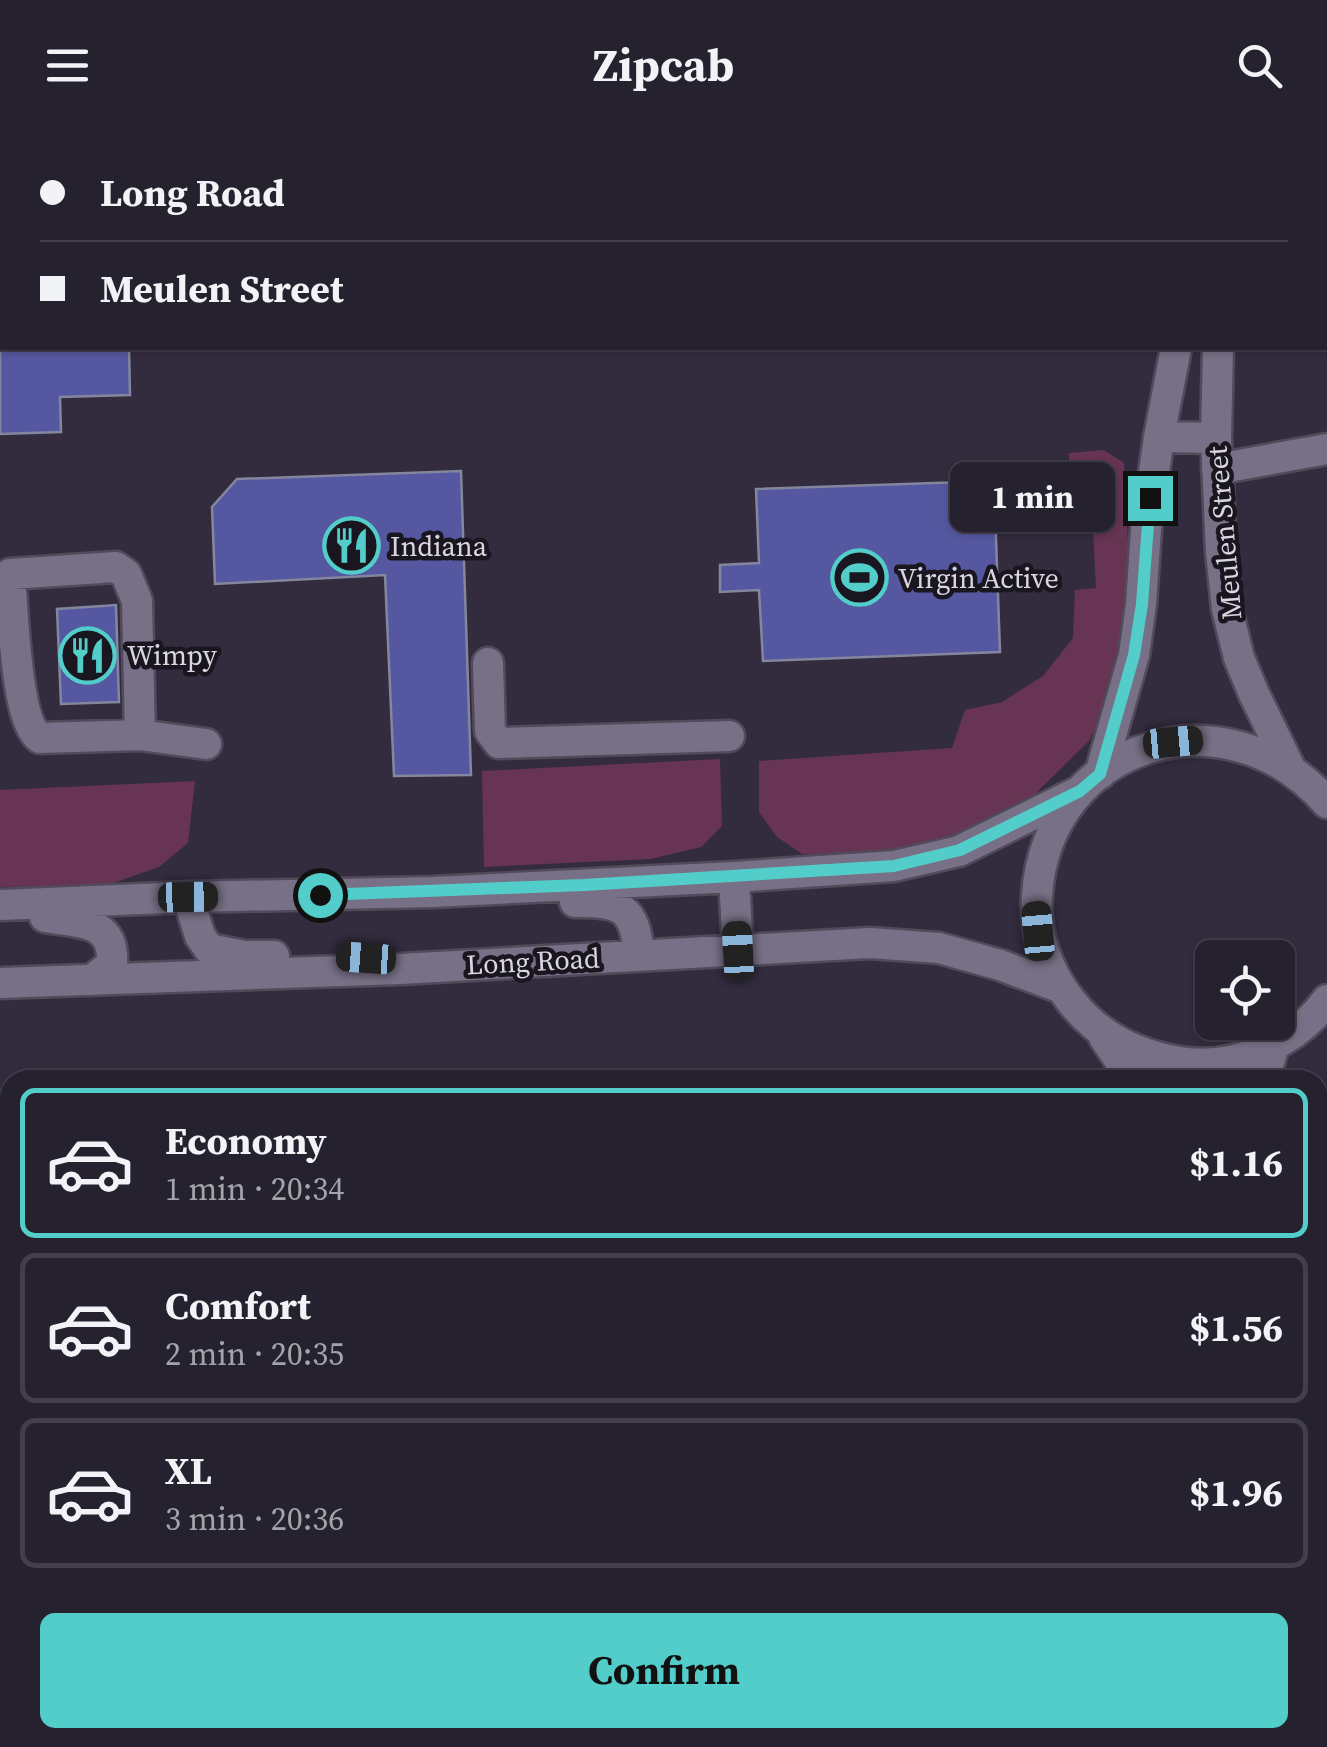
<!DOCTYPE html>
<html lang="en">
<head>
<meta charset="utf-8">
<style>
  :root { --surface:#26212f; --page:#2e2937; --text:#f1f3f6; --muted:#a4a3aa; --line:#423e4b; --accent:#53cdca }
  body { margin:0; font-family:"Source Serif 4",serif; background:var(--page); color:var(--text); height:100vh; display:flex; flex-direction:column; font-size:38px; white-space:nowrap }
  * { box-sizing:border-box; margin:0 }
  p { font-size:32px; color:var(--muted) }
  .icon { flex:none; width:55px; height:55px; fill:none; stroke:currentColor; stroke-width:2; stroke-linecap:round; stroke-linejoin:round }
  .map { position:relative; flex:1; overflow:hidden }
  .drawer { position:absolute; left:0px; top:940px; width:1328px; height:678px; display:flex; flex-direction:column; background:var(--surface); border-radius:30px 30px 0 0; box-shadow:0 2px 8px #0004,0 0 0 2px var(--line) }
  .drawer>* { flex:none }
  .top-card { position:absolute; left:0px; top:0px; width:1328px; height:220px; box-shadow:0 2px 8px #0004,0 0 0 2px var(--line); display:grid; align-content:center; height:220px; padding:0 40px; background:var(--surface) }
  .controls { position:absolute; left:1195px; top:810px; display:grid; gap:20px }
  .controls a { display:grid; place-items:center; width:100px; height:100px; border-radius:15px; background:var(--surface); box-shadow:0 2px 8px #0004,0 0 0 2px var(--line); font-size:50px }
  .end { position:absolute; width:45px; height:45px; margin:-22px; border:12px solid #53cdca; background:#111; box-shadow:0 0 0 5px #111 }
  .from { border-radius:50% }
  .bubble { position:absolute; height:70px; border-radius:15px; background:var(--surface); box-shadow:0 2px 8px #0004,0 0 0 2px var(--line); font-size:32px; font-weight:700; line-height:70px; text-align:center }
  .car { position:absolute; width:30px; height:60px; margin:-30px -15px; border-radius:12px; box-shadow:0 0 8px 2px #0007; background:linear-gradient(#222 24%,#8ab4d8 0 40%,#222 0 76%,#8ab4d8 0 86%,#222 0) }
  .top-card b { display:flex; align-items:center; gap:35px; height:95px; font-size:38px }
  .top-card b+b { border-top:2px solid var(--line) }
  .top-card i { width:25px; height:25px; background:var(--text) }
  ul { padding:18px 0 0; list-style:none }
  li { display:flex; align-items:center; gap:30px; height:150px; margin:0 20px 15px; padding:0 20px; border:5px solid var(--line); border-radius:15px }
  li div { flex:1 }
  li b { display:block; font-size:38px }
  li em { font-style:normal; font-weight:700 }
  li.current { border-color:var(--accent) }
  li>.icon { width:90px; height:90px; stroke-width:1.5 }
  .action { display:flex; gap:20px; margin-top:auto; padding:20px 40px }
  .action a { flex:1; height:115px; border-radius:15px; background:var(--accent); color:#111; font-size:40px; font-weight:700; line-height:115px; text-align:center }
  header { display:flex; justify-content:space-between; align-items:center; height:130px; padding:0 40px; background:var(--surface); font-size:45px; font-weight:700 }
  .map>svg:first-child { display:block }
  .green { fill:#673453 }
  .building { fill:#5558a0; stroke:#83869d; stroke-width:2.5 }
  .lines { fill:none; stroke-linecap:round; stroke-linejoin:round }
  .minor-casing { stroke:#504a5a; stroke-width:35 }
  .minor { stroke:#787086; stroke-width:30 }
  .route { stroke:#53cdca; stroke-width:12 }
  .labels { text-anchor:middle; stroke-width:9; stroke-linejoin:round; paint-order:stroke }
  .street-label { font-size:28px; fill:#d9d5e2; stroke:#19161f }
  .poi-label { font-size:28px; fill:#d9d5e2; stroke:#19161f; text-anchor:start }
</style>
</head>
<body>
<header><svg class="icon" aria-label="menu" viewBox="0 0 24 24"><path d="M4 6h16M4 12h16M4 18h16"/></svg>Zipcab<svg class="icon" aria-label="search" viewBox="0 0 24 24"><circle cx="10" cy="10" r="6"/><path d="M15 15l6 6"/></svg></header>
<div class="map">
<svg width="1327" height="1617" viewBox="0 0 1327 1617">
  <rect width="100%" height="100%" fill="#332c3f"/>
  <path class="green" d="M1104,320L1124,333L1130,455L1119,549L1089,611L1025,674L956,710L903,722L802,724L777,707L759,682V631L952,618L965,580L1002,572L1043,546L1073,508L1075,460L1096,458L1090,340L1069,341V323Z
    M720,629L722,696L701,717L651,729L484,737L482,641Z
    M195,651L188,713L159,737L105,756L0,757V660Z"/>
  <path class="building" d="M0,135H2V218H129L130,265L60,267L61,302L0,304Z
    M461,341L471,645L394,646L385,445L215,454L212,377L237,349Z
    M994,351L1000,522L763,531L759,460L720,462V435L759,433L756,359Z
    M116,475L119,572L61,574L57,479Z
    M10,985V1163L0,1164V986Z
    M10,1280V1431L0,1432V1281Z"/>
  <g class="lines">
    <defs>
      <path id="minor" d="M1203,0V2
        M1218,218L1216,308L1221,422L1227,479L1239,528L1254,564L1290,638
        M1159,307L1216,308
        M1217,339L1327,319
        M488,533L490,601L499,613L729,606
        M140,605L137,471L126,444L116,437L10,444C13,477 15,591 40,608L140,605L206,614
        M1100,644L1134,525L1141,474L1146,399L1159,307L1176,218
        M1327,673C1227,558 1048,611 1037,765C1034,803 1047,841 1071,871C1099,907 1136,925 1180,932C1234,941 1295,914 1327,870
        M734,747L738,821
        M188,767L200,806L209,819L244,826H274
        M575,772C621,771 635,777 639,825
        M0,775L188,767L433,762L734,747L894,736L959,721L1080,661
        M45,787C79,793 115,789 112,834L92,850
        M0,853L400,839L870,813L939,818L1000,835L1059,857
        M1104,907L1133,950
        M1264,950L1274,915
        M0,1526H10
        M1318,1545L1327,1555
        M0,1572L10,1571
        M285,1608L297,1617
        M994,1608L1004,1617
        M1189,1608L1190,1617
        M1260,1608V1617
        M10,1616L85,1608
        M323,1617L339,1608
        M1059,1617L1068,1608"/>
    </defs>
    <use href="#minor" class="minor-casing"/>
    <use href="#minor" class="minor"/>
  </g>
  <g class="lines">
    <path class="route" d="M320,765L584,755L894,736L960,720L1080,661L1100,644L1134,525L1142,474L1150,368"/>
  </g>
  <defs>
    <symbol id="restaurant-ring" viewBox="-11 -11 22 22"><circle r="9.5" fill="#19161f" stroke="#53cdca" stroke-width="1.5"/><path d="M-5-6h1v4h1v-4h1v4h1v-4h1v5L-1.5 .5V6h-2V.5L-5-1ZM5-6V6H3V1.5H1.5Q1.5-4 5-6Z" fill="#53cdca"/></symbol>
    <symbol id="stadium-ring" viewBox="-11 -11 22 22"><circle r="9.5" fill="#19161f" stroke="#53cdca" stroke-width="1.5"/><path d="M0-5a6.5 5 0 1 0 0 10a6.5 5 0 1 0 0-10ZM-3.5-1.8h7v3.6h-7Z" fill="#53cdca"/></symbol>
  </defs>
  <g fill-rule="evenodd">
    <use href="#restaurant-ring" x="320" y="384" width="63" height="63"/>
    <use href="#stadium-ring" x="828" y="416" width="63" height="63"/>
    <use href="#restaurant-ring" x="56" y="494" width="63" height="63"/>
  </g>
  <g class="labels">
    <g class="street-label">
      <text transform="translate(1224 403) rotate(-95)" y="10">Meulen Street</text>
      <text transform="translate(533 831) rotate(-3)" y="10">Long Road</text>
    </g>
    <g class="poi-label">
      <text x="390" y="426">Indiana</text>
      <text x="898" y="458">Virgin Active</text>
      <text x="127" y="535">Wimpy</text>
    </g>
  </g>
</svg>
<div class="controls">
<a><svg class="icon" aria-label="locate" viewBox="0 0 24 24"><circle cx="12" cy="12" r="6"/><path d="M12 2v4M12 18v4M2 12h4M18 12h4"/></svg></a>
</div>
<i class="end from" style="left:320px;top:765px"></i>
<i class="end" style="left:1150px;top:368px"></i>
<div class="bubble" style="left:950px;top:332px;width:165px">1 min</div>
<i class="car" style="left:1173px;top:612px;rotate:85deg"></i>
<i class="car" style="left:188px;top:767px;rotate:89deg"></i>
<i class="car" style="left:1038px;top:801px;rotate:355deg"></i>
<i class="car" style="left:738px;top:821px;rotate:357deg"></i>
<i class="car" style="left:366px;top:828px;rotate:274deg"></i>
<div class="top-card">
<b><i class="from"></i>Long Road</b>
<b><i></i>Meulen Street</b>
</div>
<section class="drawer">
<ul>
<li class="current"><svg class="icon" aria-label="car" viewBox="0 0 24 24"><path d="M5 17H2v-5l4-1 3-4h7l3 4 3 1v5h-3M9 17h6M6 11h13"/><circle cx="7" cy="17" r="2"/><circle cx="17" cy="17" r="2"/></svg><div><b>Economy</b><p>1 min · 20:34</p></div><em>$1.16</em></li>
<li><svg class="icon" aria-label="car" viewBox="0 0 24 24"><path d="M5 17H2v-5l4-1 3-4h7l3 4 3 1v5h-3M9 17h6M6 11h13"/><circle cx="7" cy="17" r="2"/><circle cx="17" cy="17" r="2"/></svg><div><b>Comfort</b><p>2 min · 20:35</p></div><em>$1.56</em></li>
<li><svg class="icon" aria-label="car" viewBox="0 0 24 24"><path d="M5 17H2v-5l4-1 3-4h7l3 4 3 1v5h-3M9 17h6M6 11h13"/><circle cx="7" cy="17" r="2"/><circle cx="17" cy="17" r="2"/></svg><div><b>XL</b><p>3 min · 20:36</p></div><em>$1.96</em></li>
</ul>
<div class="action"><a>Confirm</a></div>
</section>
</div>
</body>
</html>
